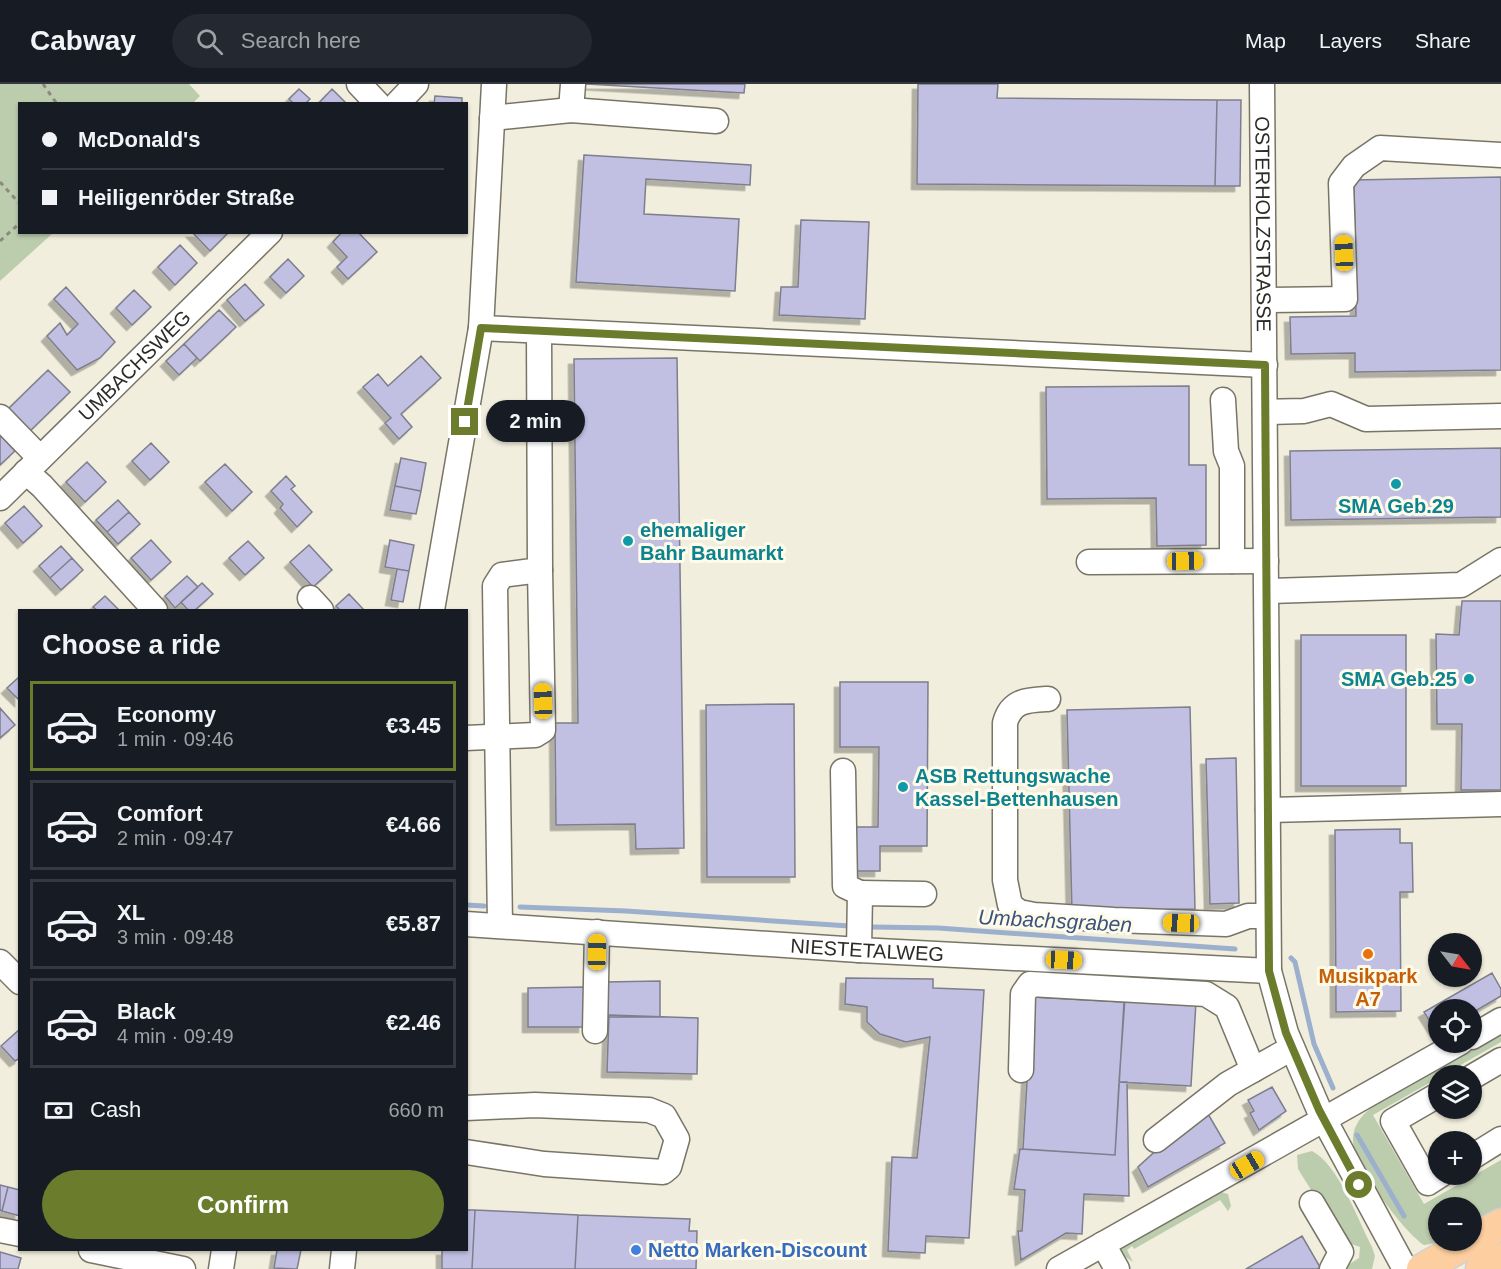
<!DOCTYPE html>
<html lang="en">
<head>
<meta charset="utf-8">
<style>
  :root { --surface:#171b24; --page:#242831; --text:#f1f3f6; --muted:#9ea1a6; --line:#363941; --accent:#6b7d2c }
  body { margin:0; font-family:Arial,sans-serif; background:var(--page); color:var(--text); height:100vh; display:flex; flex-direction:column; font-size:22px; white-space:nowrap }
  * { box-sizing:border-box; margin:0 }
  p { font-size:20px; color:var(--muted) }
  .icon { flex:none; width:33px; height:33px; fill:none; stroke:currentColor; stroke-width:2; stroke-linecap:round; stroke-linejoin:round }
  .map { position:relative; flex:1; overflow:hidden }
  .details { position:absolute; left:18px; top:525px; width:450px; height:642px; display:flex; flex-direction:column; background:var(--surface); border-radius:0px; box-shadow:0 2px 4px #0004 }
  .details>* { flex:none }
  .banner { position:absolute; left:18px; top:18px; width:450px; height:132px; border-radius:0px; box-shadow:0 2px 4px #0004; display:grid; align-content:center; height:132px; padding:0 24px; background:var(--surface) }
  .needle { width:39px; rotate:121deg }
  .buttons { position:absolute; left:1428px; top:849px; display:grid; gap:12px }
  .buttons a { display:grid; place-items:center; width:54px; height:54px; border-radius:50%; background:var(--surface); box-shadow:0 2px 4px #0004; font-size:30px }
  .end { position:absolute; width:27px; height:27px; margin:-14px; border:8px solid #6b7d2c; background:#fff; box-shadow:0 0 0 3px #fff }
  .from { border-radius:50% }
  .bubble { position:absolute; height:42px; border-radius:21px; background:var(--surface); box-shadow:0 2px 4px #0004; font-size:20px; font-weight:800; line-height:42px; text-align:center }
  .car { position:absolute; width:18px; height:36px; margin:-18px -9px; border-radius:8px; box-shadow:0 0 4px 2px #0007; background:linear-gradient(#f5c518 24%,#345 0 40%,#f5c518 0 76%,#345 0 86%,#f5c518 0) }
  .banner b { display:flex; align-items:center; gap:21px; height:57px; font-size:22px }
  .banner b+b { border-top:2px solid var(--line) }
  .banner i { width:15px; height:15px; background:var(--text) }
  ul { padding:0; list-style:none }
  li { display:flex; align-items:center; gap:18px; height:90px; margin:0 12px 9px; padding:0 12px; border:3px solid var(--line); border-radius:0px }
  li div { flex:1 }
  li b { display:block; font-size:22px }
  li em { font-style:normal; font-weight:800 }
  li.on { border-color:var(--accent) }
  li>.icon { width:54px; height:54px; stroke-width:1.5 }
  h2 { padding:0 24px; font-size:27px; line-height:72px }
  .pay { display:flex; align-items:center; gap:15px; height:66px; padding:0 24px; font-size:22px }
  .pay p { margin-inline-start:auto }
  .primary-button { display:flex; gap:12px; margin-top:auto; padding:12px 24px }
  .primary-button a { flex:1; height:69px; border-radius:36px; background:var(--accent); color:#fff; font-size:24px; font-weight:800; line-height:69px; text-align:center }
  header { display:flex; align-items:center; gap:36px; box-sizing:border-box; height:84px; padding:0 30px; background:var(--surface); border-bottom:2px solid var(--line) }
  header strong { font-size:28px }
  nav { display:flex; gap:33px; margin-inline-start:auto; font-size:21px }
  .search { width:420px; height:54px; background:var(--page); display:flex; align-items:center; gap:15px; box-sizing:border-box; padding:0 21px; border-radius:33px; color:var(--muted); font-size:22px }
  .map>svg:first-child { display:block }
  .green { fill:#bbcdad }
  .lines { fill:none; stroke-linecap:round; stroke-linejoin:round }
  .stream { stroke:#9cafcd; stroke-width:5 }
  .building { fill:#c1c0e2; stroke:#7e7e8c; stroke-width:1.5; filter:url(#shadow) }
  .minor-casing { stroke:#787567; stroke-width:27 }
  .major-casing { stroke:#d1d0cf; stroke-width:33 }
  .path { stroke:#8c8a7f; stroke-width:3; stroke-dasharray:4.5 4.5; stroke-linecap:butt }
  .minor { stroke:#fff; stroke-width:24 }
  .major { stroke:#fdce9f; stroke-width:30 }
  .route { stroke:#6b7d2c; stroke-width:8 }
  .culture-dot { fill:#0f9aa8; stroke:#fefbeb; stroke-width:2 }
  .food-dot { fill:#e8710a; stroke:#fefbeb; stroke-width:2 }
  .shop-dot { fill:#3f7fe0; stroke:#fefbeb; stroke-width:2 }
  .labels { text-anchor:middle; stroke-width:6; stroke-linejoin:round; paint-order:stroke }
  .street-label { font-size:20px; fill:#2c2b25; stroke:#fefbeb }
  .culture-label { font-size:20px; font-weight:bold; fill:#0d838f; stroke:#fefbeb; text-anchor:start }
  .food-label { font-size:20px; font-weight:bold; fill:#c56008; stroke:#fefbeb }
  .shop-label { font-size:20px; font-weight:bold; fill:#366cbe; stroke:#fefbeb; text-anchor:start }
  .water-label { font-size:21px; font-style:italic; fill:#3a547f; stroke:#fefbeb }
</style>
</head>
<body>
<header>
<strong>Cabway</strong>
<div class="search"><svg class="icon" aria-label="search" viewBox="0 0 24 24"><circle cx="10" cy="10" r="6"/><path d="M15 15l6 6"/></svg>Search here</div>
<nav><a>Map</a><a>Layers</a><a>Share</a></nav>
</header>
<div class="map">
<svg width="1501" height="1185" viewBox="0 0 1501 1185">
  <defs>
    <filter id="shadow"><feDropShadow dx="-5.5" dy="5.5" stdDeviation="0" flood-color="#0004"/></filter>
  </defs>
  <rect width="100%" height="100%" fill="#f1eede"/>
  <path class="green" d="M0,0H189L200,12L192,20H20V148L53,149L0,197Z
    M1501,949V958L1373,1031L1424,1120L1501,1076V1128L1472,1145V1124H1438V1156L1451,1157L1424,1161C1404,1148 1352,1079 1353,1056C1353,1039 1365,1028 1377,1019Z
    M1312,1067C1338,1080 1358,1136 1372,1163L1375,1172L1372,1185H1342L1359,1174L1360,1163L1343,1157L1298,1085L1297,1071Z
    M1221,1108L1228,1110L1231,1122L1228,1127L1220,1116L1134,1165L1132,1162L1127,1166L1133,1178L1117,1167Z"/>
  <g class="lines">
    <path class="stream" d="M466,821L484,822
      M520,823L626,827L849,842
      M872,843L938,844L1235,865
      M1291,874L1295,878L1314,960L1333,1004
      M1357,1051L1404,1132"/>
  </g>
  <path class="building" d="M586,0H745L744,9Z
    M918,0H998L997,14L1217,16L1215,102L917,100Z
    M299,5L310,15L305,20H294L289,15Z
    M332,5L347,20H318Z
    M435,12L462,14V20H434Z
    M1217,16H1241L1240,102H1215Z
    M584,71L751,81L750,101L646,95L644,130L739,135L735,207L576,198Z
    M1501,93V286L1355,288V269L1291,270L1290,233L1356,232L1354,96Z
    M801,136L869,138L865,235L779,231L781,203H798Z
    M192,148H229L210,167Z
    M342,148H358L377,168L348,195L337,183L347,173L333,158Z
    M180,161L197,179L175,201L158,183Z
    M288,175L304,192L286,209L270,193Z
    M245,200L264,221L245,237L227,216Z
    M66,203L115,258L100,274L77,286L47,252L60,239L67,251L78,240L54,215Z
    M134,206L151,223L132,241L116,224Z
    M219,226L236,243L200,277L184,260Z
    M184,260L197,274L179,291L166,277Z
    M421,272L441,294L401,330L412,343L399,355L385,339L391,334L363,303L378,290L388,302Z
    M677,274L684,764L636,765L635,740L556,741L555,639H578L574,275Z
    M48,286L70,308L29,348L7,326Z
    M1189,302V381H1206V461L1157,462L1156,414L1047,415L1046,303Z
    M0,351L15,367L0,381Z
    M151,359L169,378L150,396L132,377Z
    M1501,364V433L1291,436L1290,367Z
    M401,374L426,379L421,407L395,402Z
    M87,378L106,398L85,418L66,398Z
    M225,380L252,408L232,427L205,398Z
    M286,392L295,402L291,405L312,428L297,443L280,424L283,420L271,407Z
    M395,402L421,407L416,430L390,426Z
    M118,416L129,428L107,448L96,436Z
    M24,422L42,442L23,459L5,439Z
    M129,428L140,440L118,460L107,448Z
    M151,456L171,478L151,496L131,474Z
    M390,456L414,461L409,487L385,483Z
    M248,457L264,474L245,491L229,474Z
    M309,461L332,486L313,503L290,478Z
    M61,462L72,474L50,494L39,482Z
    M72,474L83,486L61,506L50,494Z
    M397,485L409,487L403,518L391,516Z
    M187,492L198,503L175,524L165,512Z
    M202,499L213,510L195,526H188L181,518Z
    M349,510L364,526H340L336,522Z
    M105,512L119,526H97L93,523Z
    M1462,517H1501V706H1461L1462,640H1437L1436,550L1459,551Z
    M1301,551H1406V702H1301Z
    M19,593H20V617L7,604Z
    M840,598H928L927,762H880V787H854L855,743H878L879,663H840Z
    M794,620L795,793H707L706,621Z
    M1190,623L1195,825L1072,828L1067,626Z
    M0,624L15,641L0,654Z
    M1236,674L1239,819L1210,820L1206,675Z
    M1400,745V759H1412L1413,808H1400L1401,927L1336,928L1335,746Z
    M1492,889L1501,905V912L1472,929V926H1438L1437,949L1424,928Z
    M846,894L933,895V904L984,906L969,1154L926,1152L925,1169L888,1167L892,1073L917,1074L930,953L906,958L880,950L867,938V923L845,920Z
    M660,897V933H605V898Z
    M584,903V943H528V904Z
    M1032,913L1124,918L1115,1071L1023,1065Z
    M1125,914L1196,918L1191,1002L1119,998Z
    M609,931L698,934L697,990L607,988Z
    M20,945V974L15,977L1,962Z
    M1119,998H1127L1129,1112L1084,1110L1082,1150L1066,1149L1021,1176L1018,1147H1022L1025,1106L1014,1105L1020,1065L1115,1071Z
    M1272,1003L1286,1027L1259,1046L1250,1029L1254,1027L1248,1016Z
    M1204,1023L1225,1059L1148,1103L1138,1083Z
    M0,1101L8,1103L2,1127L0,1126Z
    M8,1103L20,1106V1132L2,1127Z
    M466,1126H475L472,1185H442V1166H466Z
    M475,1126L578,1131L575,1185H472Z
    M578,1131L690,1135L689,1147H697L696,1185H575Z
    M1302,1152L1320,1183L1317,1185H1246Z
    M277,1166H301L297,1185L274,1184Z
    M0,1168L21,1174L18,1185H0Z"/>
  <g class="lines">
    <defs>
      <g id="minor">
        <path d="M359,0L378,20"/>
        <path id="s1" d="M1262,0L1269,887L1286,949L1319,1026L1405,1185"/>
        <path d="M397,20L416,0"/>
        <path d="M571,26L573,0"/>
        <path d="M492,34L571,26L716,37"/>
        <path d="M1264,216L1345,215L1341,99L1354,82L1380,64L1501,71"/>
        <path d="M481,244L1265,281"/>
        <path d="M1223,316L1226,367L1232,382V477"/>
        <path d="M1265,328L1304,327L1331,320L1366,335L1501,332"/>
        <path d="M0,333L40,374"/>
        <path d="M26,388L42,402L155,526"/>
        <path id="s2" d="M0,414L270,148"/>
        <path d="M1089,478L1266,477"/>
        <path d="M1267,507L1461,501L1501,476"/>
        <path d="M310,514L321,526"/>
        <path d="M432,526L481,244L494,0"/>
        <path d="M1048,615C1028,616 1011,616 1005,639V796L1010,821L1019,828L1034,831L1114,836L1226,840L1248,832H1268"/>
        <path d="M466,654L535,651L543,646L540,486"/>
        <path d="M843,687L845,802L860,809"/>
        <path d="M1268,726L1501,720"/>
        <path id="s3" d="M466,840L859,866L1269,887"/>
        <path d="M500,841L495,502L502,491L540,486L539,247"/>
        <path d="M859,866L860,809L924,810"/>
        <path d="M0,878L20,898"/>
        <path d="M595,947L597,848"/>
        <path d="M1472,953L1501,936"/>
        <path d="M1021,986L1023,910L1030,900L1206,910L1227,923L1253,986"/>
        <path d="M1472,993L1501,976"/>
        <path d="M1438,1011L1393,1037L1428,1099L1442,1090"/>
        <path d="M466,1024L535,1021L649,1026L664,1032L677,1055L669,1083L663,1088L544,1080L466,1068"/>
        <path d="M1156,1056L1228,1000L1292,964"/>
        <path d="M1472,1073L1501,1055"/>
        <path d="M1312,1119L1341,1168L1332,1185"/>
        <path d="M0,1146L20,1150"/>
        <path d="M1103,1160L1117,1185"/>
        <path d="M91,1166L183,1185"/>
        <path d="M221,1185L224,1166"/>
        <path d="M342,1185L344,1166"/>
        <path d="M1059,1185L1461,958"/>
      </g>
      <path id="major" d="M1422,1185L1501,1140
        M1481,1185L1501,1174"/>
    </defs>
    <use href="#minor" class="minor-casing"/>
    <use href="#major" class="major-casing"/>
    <path class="path" d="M43,0L57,20
      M0,98L20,120
      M0,157L20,139"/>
    <use href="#minor" class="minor"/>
    <use href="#major" class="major"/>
  </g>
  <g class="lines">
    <path class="route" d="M465,338L481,244L1265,281L1269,887L1286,949L1319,1026L1359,1101"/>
  </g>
  <g class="culture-dot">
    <circle cx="1396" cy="400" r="6"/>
    <circle cx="628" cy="457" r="6"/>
    <circle cx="1469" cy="595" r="6"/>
    <circle cx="903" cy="703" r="6"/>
  </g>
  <circle class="food-dot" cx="1368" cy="870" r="6"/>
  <circle class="shop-dot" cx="636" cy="1166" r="6"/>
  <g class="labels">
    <g class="street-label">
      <text dy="7" stroke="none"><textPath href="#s1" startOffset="140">OSTERHOLZSTRASSE</textPath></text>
      <text dy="7" stroke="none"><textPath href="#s2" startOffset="189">UMBACHSWEG</textPath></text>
      <text dy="7" stroke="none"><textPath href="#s3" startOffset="402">NIESTETALWEG</textPath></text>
    </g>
    <g class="culture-label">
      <text x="1396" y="429" text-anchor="middle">SMA Geb.29</text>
      <text x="640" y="453">ehemaliger<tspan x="640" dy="23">Bahr Baumarkt</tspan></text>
      <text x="1457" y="602" text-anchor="end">SMA Geb.25</text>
      <text x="915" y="699">ASB Rettungswache<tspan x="915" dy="23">Kassel-Bettenhausen</tspan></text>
    </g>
    <g class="food-label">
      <text x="1368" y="899">Musikpark<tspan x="1368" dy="23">A7</tspan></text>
    </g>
    <g class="shop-label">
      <text x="648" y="1173">Netto Marken-Discount</text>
    </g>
    <g class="water-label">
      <text transform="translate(1055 837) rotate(3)" y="7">Umbachsgraben</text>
    </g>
  </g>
</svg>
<div class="buttons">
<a><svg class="needle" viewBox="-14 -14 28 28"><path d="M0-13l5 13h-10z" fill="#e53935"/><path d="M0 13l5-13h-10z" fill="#9ea1a6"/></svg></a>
<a><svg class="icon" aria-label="locate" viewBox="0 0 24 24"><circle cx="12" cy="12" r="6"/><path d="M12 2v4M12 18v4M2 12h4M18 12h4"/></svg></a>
<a><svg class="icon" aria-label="layers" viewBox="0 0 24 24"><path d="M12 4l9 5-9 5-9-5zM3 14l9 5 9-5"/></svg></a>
<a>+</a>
<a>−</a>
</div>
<i class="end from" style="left:1359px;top:1101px"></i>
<i class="end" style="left:465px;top:338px"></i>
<div class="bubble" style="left:486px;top:316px;width:99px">2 min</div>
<i class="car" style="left:1344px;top:169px;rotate:358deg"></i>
<i class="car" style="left:1185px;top:477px;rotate:89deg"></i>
<i class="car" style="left:543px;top:617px;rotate:358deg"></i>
<i class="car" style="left:1181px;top:839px;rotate:272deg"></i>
<i class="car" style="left:597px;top:868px;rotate:1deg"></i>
<i class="car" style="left:1064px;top:876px;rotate:93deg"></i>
<i class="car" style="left:1247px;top:1081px;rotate:60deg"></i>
<div class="banner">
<b><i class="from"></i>McDonald's</b>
<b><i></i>Heiligenröder Straße</b>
</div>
<section class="details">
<h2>Choose a ride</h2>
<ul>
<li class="on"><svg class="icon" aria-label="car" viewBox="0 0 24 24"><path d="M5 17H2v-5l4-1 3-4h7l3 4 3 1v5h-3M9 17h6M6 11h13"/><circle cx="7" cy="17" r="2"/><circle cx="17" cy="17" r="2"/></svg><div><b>Economy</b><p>1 min · 09:46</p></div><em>€3.45</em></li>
<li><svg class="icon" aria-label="car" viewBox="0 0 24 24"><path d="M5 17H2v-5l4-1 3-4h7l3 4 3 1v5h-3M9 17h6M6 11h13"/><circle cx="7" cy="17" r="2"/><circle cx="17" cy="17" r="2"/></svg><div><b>Comfort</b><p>2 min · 09:47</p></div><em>€4.66</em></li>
<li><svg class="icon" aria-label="car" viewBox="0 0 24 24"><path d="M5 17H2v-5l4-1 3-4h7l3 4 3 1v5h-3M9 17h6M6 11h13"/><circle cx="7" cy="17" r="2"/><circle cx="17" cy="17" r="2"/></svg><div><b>XL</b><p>3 min · 09:48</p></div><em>€5.87</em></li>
<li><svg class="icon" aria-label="car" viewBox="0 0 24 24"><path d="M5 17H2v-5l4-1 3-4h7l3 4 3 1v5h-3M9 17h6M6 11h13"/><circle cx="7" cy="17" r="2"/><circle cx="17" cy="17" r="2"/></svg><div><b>Black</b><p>4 min · 09:49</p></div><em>€2.46</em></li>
</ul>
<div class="pay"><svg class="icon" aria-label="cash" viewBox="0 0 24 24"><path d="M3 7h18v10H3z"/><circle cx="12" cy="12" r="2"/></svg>Cash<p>660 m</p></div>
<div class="primary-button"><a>Confirm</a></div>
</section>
</div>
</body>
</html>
